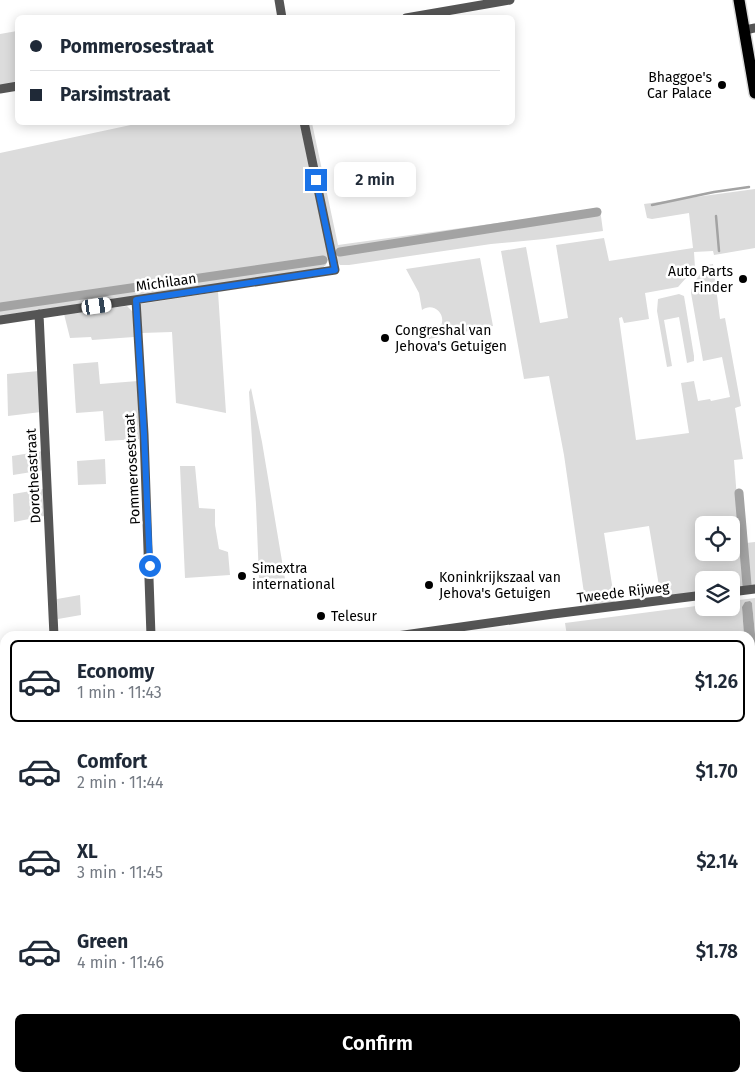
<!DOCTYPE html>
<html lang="en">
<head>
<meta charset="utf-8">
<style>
  :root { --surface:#fff; --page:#f6f6f7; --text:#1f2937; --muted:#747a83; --line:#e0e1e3; --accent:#000 }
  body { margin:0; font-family:"Fira Sans",sans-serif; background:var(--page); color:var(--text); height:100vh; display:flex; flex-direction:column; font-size:19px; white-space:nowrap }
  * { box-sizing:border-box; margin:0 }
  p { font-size:16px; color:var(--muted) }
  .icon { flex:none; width:28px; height:28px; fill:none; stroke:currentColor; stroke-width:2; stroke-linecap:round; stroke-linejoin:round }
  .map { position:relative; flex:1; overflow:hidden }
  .panel { position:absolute; left:0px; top:631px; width:755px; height:451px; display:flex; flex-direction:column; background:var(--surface); border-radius:15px 15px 0 0; box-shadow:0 2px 12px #0003 }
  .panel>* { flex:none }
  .banner { position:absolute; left:15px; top:15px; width:500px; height:110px; border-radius:8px; box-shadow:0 2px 12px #0003; display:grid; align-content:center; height:110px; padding:0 15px; background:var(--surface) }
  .controls { position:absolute; left:695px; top:516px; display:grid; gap:10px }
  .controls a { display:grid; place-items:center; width:45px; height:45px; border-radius:8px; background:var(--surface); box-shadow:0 2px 12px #0003; font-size:25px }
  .end { position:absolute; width:22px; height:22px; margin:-11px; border:6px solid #1a73e8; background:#fff; box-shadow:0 0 0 2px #fff }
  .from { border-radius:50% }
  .bubble { position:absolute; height:35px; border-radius:8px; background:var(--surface); box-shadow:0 2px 12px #0003; font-size:16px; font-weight:600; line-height:35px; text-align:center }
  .car { position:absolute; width:15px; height:30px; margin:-15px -8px; border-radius:6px; box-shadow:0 0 4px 1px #0007; background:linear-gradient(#fff 24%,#345 0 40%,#fff 0 76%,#345 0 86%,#fff 0) }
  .banner b { display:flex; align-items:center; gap:18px; height:48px; font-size:19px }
  .banner b+b { border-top:1px solid var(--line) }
  .banner i { width:12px; height:12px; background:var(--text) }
  ul { padding:9px 0 0; list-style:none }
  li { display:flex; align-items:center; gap:15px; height:82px; margin:0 10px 8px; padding:0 5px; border:2px solid transparent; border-radius:8px }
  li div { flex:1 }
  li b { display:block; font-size:19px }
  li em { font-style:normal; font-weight:600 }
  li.active { border-color:var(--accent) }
  li>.icon { width:45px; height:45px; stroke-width:1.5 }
  .primary-button { display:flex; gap:10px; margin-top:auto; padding:10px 15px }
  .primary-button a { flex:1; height:58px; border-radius:8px; background:var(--accent); color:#fff; font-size:20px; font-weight:600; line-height:58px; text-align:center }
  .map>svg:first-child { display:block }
  .green { fill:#dcdcdc; fill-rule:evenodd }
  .water { fill:#a3a3a3 }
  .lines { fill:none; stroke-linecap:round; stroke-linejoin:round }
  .stream { stroke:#a3a3a3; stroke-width:2.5 }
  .canal { stroke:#a3a3a3; stroke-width:9 }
  .major-casing { stroke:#dbdbdb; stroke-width:14 }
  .minor { stroke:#555; stroke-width:9 }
  .major { stroke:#000; stroke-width:11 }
  .route { stroke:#1a73e8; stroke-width:6 }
  .poi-dot { fill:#000; stroke:#fff; stroke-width:2 }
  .labels { text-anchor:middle; stroke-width:5; stroke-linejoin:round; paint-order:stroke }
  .poi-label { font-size:14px; fill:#000; stroke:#fff; text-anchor:start }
  .street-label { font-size:14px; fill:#000; stroke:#fff }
</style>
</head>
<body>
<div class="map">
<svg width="755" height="1082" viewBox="0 0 755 1082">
  <rect width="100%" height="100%" fill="#fff"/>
  <path class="green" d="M17,31V83L0,86V34Z
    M140,123H300L328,254C328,260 328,265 322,268L0,317V153Z
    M306,123H312L338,245L600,209L603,231L544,239L491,244L349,265H340L337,261Z
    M755,189V248L714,255L713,251L694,252L695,268L678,287L645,293L649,319L624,323L622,317L619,318L636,440L689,433L681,383L694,381L698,401L710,399L711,401L730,397L722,357L703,361L691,293C691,283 702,272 708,265L713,264L720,319L725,318L741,406L735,408L743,459L734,460L744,589L731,590V580H704V593L661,598L649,526L604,533L615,604L586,607L564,455L549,376L524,379L501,251L526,247L540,323L568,318L556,245L604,238L609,261L693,248L689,213L652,219L647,218L644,204ZM704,525H731V552H704Z
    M480,258L493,326L429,339V335C432,333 437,332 439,329C449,316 434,301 422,310L419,293L406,269Z
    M218,292L226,413L176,403L172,332L141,333L140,304Z
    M679,294L684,296L694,356V361L687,363L679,317L664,320L672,366L667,367L657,311L658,299Z
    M127,306L133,312L134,337L92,340L91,337L70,338L64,314Z
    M98,362L100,384L138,381L139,439L105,441L103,411L76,413L73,364Z
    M39,371L41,412L8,416L7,374Z
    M251,388L262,442L285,579L259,578L256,504L249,392Z
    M43,451L44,470L13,475L12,456Z
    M105,459L106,484L78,485L77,461Z
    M180,466H195L199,508L215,509V525L219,549L228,552L230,575L185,578Z
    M43,489L44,516L14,522L13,494Z
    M755,542V587L750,588L746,543Z
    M80,595L81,615L58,619L57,599Z
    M755,598V634L752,603L742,607L744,636H567L565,623L704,605V608H731V601Z
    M755,1052V1082H688L687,1078H750V1053Z"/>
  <path class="water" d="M750,601L752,603L755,634V741L750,747V636H744L742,607L745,602Z"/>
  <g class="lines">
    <path class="stream" d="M652,205L714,192L749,187
      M716,216L719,251"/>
    <path class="canal" d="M340,252L597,212
      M0,307L323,260
      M739,493L747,585
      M671,1078L673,1082"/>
    <defs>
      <path id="major" d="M739,0L755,93"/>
    </defs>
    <use href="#major" class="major-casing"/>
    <path class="minor" d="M279,0L282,18
      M406,18L510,0
      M745,30L755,28
      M0,89L18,86
      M136,300L144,434L151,636
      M39,314L54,636
      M0,320L335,270L304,122
      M731,592L755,589
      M397,636L553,614L704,595
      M0,699L5,698
      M750,775L755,776
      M0,793L5,792
      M0,886L5,885
      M750,895L755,894
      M750,968H755
      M0,997L5,996
      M750,1020L755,1019
      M142,1078L143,1082
      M243,1078L244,1082
      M338,1078L339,1082
      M661,1078L663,1082
      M684,1078L686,1082
      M439,1082L442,1078"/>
    <use href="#major" class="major"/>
  </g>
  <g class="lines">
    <path class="route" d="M150,566L144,434L136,300L335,270L316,180"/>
  </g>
  <g class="poi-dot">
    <circle cx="722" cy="85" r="5"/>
    <circle cx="743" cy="279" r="5"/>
    <circle cx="385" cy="338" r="5"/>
    <circle cx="242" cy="576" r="5"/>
    <circle cx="429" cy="585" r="5"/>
    <circle cx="321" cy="616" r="5"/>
  </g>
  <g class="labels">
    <g class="poi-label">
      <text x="712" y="82" text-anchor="end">Bhaggoe's<tspan x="712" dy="16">Car Palace</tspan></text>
      <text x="733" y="276" text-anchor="end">Auto Parts<tspan x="733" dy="16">Finder</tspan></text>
      <text x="395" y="335">Congreshal van<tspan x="395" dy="16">Jehova's Getuigen</tspan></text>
      <text x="252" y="573">Simextra<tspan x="252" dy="16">international</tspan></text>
      <text x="439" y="582">Koninkrijkszaal van<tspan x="439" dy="16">Jehova's Getuigen</tspan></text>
      <text x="331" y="621">Telesur</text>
    </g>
    <g class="street-label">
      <text transform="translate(166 282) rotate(-8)" y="5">Michilaan</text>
      <text transform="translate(132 469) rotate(-93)" y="5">Pommerosestraat</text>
      <text transform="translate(33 476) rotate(-93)" y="5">Dorotheastraat</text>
      <text transform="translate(623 592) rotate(-7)" y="5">Tweede Rijweg</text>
    </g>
  </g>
</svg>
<div class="controls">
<a><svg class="icon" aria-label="locate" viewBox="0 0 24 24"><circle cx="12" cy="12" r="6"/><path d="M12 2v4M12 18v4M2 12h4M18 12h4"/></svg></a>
<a><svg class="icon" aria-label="layers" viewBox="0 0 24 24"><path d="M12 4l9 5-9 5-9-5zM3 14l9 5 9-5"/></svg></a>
</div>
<i class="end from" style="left:150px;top:566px"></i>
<i class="end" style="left:316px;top:180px"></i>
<div class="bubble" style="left:334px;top:162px;width:82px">2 min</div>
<i class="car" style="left:97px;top:306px;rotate:82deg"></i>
<div class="banner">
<b><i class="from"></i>Pommerosestraat</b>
<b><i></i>Parsimstraat</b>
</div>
<section class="panel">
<ul>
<li class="active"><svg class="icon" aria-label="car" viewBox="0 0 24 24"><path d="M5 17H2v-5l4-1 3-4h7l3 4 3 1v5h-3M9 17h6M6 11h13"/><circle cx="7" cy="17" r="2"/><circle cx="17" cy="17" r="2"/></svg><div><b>Economy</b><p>1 min · 11:43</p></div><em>$1.26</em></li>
<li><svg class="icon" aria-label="car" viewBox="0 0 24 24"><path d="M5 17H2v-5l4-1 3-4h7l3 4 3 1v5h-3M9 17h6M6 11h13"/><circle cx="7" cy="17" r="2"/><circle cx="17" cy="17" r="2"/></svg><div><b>Comfort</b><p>2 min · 11:44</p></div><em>$1.70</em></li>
<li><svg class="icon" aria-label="car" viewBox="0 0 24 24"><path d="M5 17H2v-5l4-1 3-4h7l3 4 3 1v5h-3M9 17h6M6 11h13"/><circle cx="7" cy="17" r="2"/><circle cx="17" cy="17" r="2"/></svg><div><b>XL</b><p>3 min · 11:45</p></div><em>$2.14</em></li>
<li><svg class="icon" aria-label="car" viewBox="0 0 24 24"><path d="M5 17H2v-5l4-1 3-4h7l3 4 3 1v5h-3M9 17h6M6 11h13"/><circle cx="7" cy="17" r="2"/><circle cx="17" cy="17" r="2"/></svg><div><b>Green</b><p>4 min · 11:46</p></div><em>$1.78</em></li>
</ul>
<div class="primary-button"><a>Confirm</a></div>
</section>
</div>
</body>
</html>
